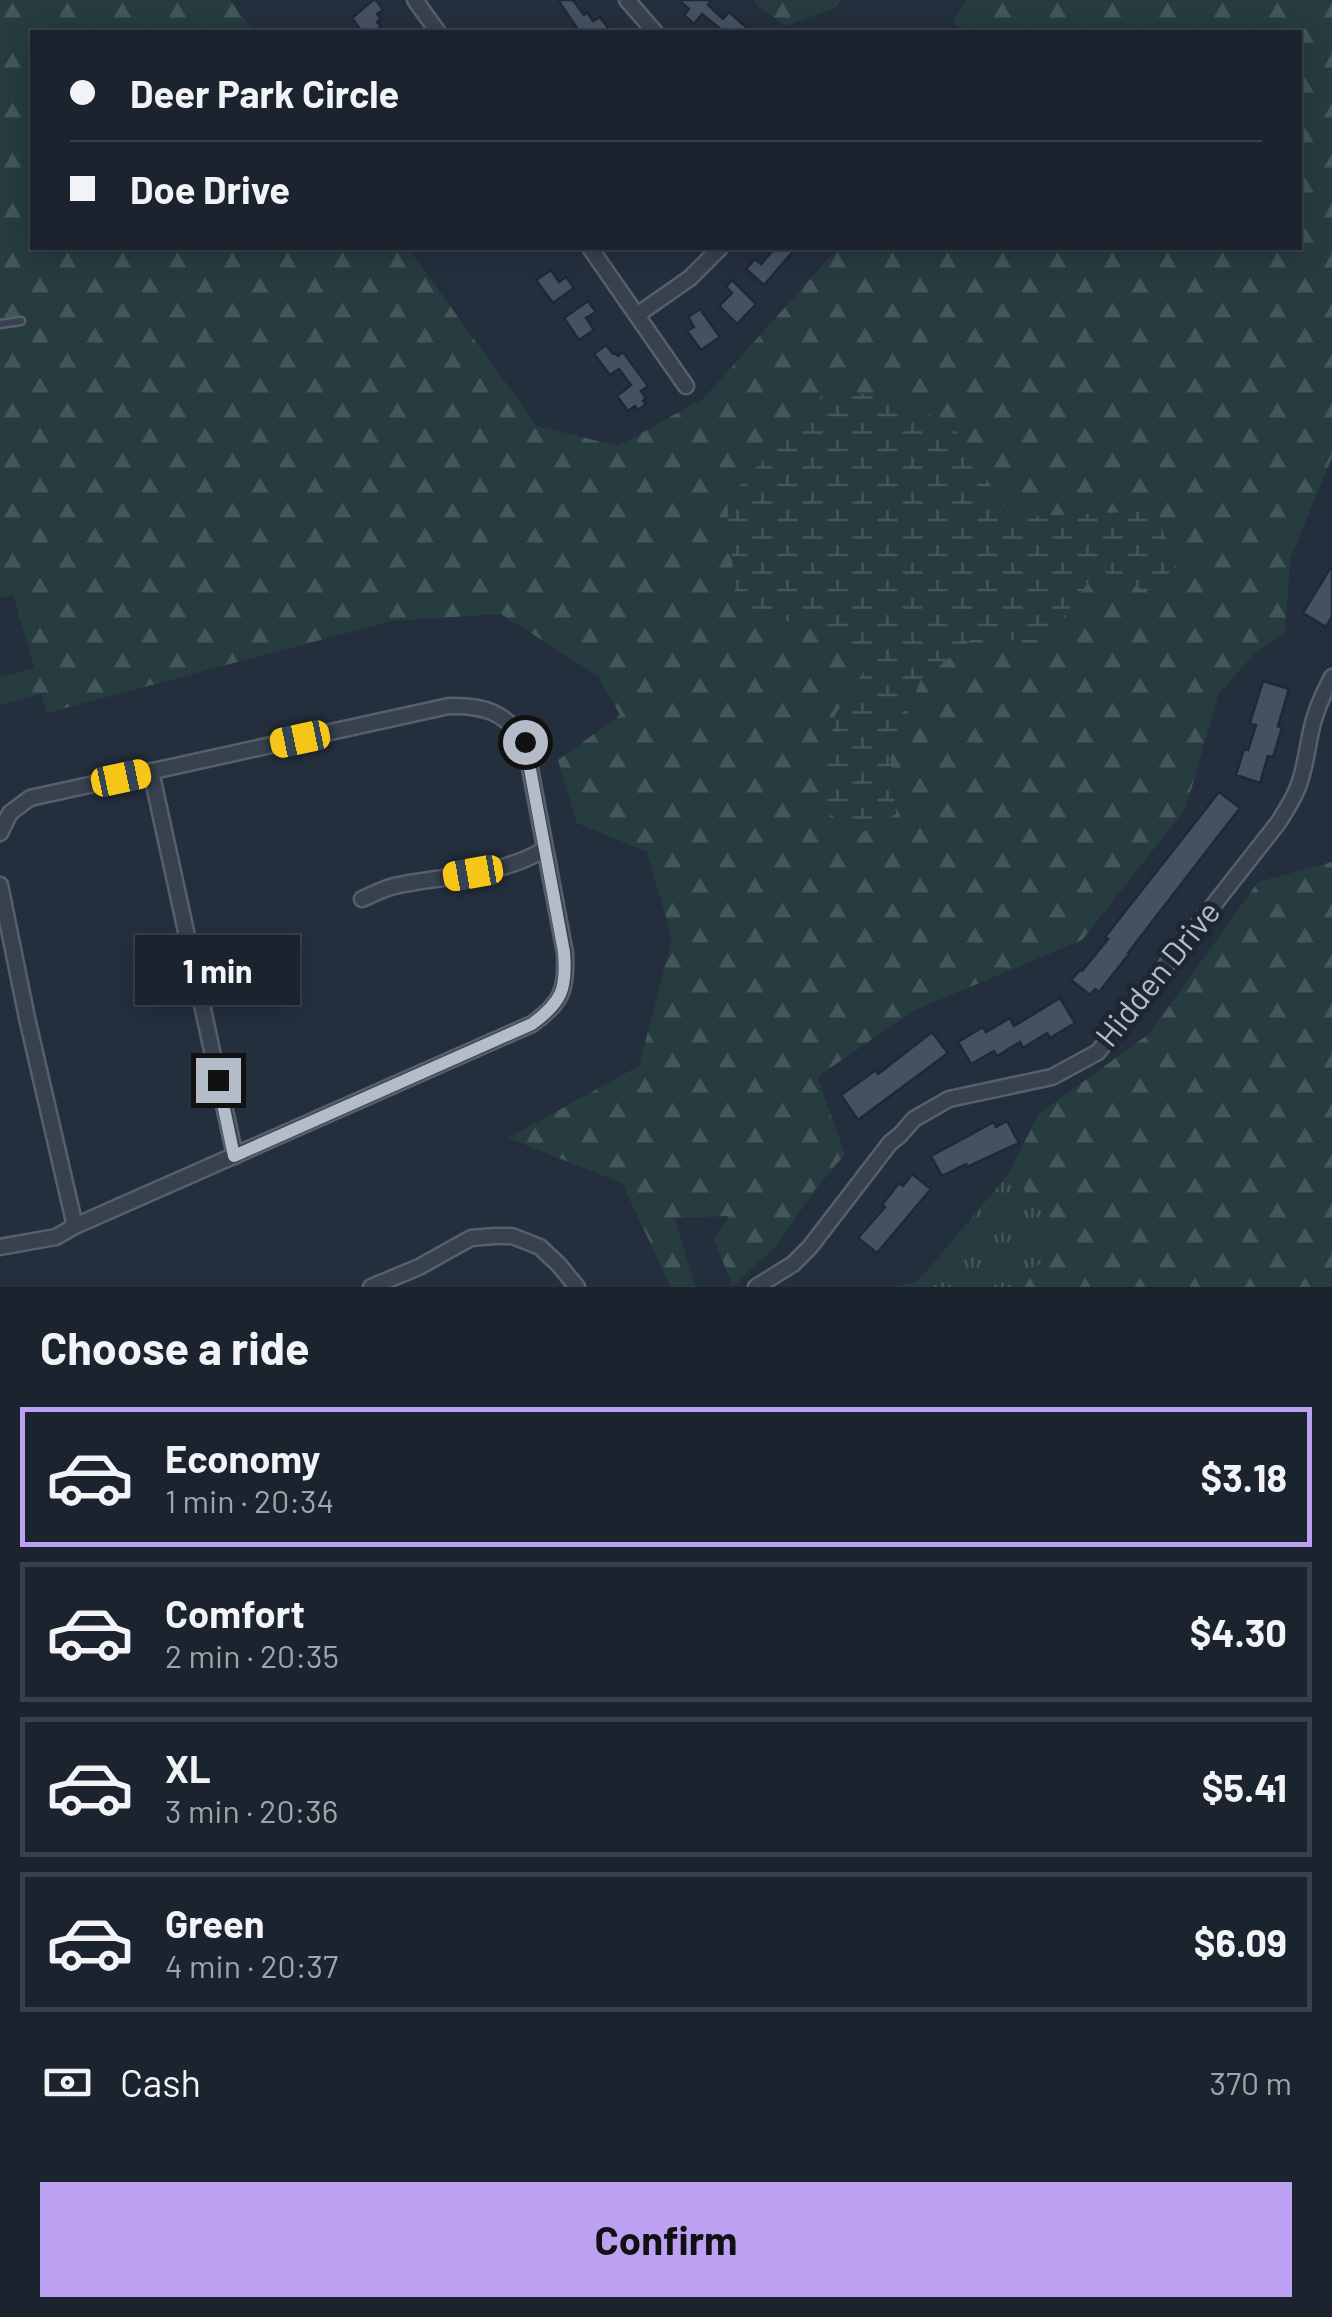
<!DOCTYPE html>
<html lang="en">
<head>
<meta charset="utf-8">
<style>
  :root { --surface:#1b232e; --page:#242b36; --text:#f1f3f6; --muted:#a0a4aa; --line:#39404a; --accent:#bca0f2 }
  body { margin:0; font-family:Barlow,sans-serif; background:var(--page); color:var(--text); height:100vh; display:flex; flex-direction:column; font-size:38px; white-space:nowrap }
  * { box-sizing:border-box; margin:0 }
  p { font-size:32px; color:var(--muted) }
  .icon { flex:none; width:55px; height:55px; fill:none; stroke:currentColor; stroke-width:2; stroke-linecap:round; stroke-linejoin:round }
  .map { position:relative; height:1287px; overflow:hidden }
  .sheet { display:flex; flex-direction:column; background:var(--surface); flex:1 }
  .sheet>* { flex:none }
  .hud { position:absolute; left:30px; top:30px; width:1272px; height:220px; border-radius:0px; box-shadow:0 5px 25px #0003,0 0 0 2px var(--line); display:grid; align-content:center; height:220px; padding:0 40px; background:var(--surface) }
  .end { position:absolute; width:45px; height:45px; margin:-22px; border:12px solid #b4bcc9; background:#111; box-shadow:0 0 0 5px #111 }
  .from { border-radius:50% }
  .bubble { position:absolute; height:70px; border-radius:0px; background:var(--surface); box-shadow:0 5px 25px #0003,0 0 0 2px var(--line); font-size:32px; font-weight:700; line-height:70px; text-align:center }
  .car { position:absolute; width:30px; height:60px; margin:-30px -15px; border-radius:12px; box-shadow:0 0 8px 2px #0007; background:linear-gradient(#f5c518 24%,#345 0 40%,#f5c518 0 76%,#345 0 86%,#f5c518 0) }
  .hud b { display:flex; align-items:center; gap:35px; height:95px; font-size:38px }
  .hud b+b { border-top:2px solid var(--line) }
  .hud i { width:25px; height:25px; background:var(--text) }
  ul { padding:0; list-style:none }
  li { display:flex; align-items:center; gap:30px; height:140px; margin:0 20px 15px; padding:0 20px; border:5px solid var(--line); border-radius:0px }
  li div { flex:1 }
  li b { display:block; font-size:38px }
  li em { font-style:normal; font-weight:700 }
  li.current { border-color:var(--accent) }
  li>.icon { width:90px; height:90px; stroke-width:1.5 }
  h2 { padding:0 40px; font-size:45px; line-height:120px }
  .pay { display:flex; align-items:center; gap:25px; height:110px; padding:0 40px; font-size:38px }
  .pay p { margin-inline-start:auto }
  .primary-button { display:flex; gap:20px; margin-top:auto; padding:20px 40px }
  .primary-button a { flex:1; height:115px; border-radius:0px; background:var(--accent); color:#111; font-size:40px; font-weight:700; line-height:115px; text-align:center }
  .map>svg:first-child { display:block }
  .grass { fill:url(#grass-tufts) }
  .forest { fill:url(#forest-firs); fill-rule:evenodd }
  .wetland { fill:url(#wetland-marsh) }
  .building { fill:#455162; stroke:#1f2835; stroke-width:2.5 }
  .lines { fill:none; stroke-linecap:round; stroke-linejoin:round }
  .lane-casing { stroke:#565f6c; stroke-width:11 }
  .street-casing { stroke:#565f6c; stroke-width:19 }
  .lane { stroke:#38414e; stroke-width:6 }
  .street { stroke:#38414e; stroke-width:14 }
  .route { stroke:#b4bcc9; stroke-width:12 }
  .labels { text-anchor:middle; stroke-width:10; stroke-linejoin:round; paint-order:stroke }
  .street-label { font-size:32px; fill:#b4bcc9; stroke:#1d2633 }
</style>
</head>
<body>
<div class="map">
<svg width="1332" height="1287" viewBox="0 0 1332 1287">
  <defs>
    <pattern id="grass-tufts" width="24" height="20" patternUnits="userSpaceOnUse" patternTransform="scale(2.5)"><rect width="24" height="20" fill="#263c3f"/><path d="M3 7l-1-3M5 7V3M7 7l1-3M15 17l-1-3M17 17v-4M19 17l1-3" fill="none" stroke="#435659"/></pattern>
    <pattern id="forest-firs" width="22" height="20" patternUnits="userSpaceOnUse" patternTransform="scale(2.5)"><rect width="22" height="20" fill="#263c3f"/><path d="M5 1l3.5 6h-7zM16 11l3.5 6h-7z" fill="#435659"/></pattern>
    <pattern id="wetland-marsh" width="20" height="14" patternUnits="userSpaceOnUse" patternTransform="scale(2.5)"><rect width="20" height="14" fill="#263c3f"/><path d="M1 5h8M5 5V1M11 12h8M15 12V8" fill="none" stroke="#435659"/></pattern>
  </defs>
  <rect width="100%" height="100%" fill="#242f3e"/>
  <path class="grass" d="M1007,1176L1046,1208L1051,1252L1017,1287H896L918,1281Z"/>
  <path class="forest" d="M0,0H230L254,32H32V248H408L537,426L618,446L704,398L838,248H1300V32H967L953,22L967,0H1332V457L1290,559L1285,633L1253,655L1218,695L1186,808L1082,940L915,1010L817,1077L845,1154L814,1191L777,1245L733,1286L714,1240L729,1216L675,1218L695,1287H671L622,1183L508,1138L639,1066L672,938L647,852L577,823L558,760L620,715L598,676L501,614L391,621L47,713L41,694L0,705V678L34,668L14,596L0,597ZM950,422L1011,517L1152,512L1098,569L1046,640H971L920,681L890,759L896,814L835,715L877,653Z
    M754,0H841L834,8L786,26L759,7Z
    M1332,862V1287H1017L1051,1252L1046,1209L1007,1176L1039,1114L1150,1033L1258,882Z"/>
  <path class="wetland" d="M832,384L950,422L1011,517L1153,511L1178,562L1152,594L1098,569L1046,640H971L920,681L890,759L896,814L859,834L819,807L835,715L876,653L736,603L727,500Z"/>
  <path class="building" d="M373,0H376L383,10L377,14L381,19L377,22L381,27L373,32H362L352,18Z
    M558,0H573L584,15L587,12L593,21L600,17L611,32H577L579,31Z
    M679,0H712L708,5L723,19L729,12L746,27L742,32H724L702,14L694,24L684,15L689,9Z
    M775,248H796L764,285L746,269L755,259L761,264Z
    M551,270L559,282L566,277L574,288L553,303L536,280Z
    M732,280L756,304L737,324L719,306L732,293L726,287Z
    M588,301L596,312L586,318L594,330L579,340L564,318Z
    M700,309L720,337L701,350L687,331L694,327L688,317Z
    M606,345L613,354L615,353L618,356L623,352L648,386L641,391L646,398L643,401L646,404L638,410L635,406L628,411L617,396L631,385L619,369L610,375L594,354Z
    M1332,565V617L1326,627L1303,613Z
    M1263,681L1289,689L1278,726L1282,728L1273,757L1268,756L1260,783L1236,775L1244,749L1248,750L1256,725L1250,723Z
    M1219,792L1240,808L1128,953L1129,954L1099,992L1095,989L1090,995L1071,980L1080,970L1082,971L1108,939L1105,937Z
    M1060,998L1075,1023L1050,1038L1047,1033L1023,1048L1020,1042L997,1056L994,1051L971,1064L958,1042L983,1027L986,1032L1010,1018L1014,1026Z
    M932,1032L948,1053L858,1120L841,1095L876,1070L878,1074Z
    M1007,1121L1019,1143L967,1167L966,1164L942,1176L931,1156L994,1122L996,1127Z
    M912,1174L931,1189L877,1253L858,1238L885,1207L882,1205L899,1183L903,1186Z"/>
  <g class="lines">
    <defs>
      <path id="lane" d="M0,324L21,321"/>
      <path id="street" d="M415,0L438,32
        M627,0L655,32
        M590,248L686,386
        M637,315L690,278L720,248
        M151,771L235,1156
        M0,833L10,813L30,798L449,706C484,705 505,712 525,742L565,953C567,989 562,1003 532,1024L75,1226L56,1237L0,1247
        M0,885L27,1018L75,1226
        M362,899C374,894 386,887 399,885C448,875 501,876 545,849
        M371,1287L419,1267L471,1238L495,1236H512L540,1247L559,1265L577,1287
        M756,1287L793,1264L810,1247L890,1143L900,1135L914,1119L949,1099L1052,1077L1098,1052L1278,823C1285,812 1293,800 1298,787C1305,769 1307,750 1311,731C1315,712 1323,694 1332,677"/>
    </defs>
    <use href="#lane" class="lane-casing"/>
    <use href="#street" class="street-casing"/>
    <use href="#lane" class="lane"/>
    <use href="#street" class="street"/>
  </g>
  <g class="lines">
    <path class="route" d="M218,1080L234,1156L532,1024C562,1002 567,989 564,952L525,742"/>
  </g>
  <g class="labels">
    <g class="street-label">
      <text transform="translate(1158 974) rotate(-51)" y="11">Hidden Drive</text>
    </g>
  </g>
</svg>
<i class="end from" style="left:525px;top:742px"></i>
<i class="end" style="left:218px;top:1080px"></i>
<div class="bubble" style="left:135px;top:935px;width:165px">1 min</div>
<i class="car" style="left:300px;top:739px;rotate:258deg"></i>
<i class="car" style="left:121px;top:778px;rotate:78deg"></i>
<i class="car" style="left:473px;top:873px;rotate:260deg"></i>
<div class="hud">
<b><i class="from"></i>Deer Park Circle</b>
<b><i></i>Doe Drive</b>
</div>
</div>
<section class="sheet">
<h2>Choose a ride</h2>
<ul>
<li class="current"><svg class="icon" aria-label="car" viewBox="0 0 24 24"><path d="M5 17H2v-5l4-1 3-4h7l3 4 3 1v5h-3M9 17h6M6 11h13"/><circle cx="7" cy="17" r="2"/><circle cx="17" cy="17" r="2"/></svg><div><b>Economy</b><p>1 min · 20:34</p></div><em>$3.18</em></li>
<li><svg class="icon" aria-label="car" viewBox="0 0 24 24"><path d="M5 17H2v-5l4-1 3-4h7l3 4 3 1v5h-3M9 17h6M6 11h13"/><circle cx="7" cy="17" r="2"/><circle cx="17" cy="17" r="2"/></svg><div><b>Comfort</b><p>2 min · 20:35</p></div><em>$4.30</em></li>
<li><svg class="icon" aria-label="car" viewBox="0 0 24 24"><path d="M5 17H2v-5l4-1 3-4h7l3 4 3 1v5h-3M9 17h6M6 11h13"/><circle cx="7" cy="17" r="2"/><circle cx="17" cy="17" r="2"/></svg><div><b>XL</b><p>3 min · 20:36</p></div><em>$5.41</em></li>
<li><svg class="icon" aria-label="car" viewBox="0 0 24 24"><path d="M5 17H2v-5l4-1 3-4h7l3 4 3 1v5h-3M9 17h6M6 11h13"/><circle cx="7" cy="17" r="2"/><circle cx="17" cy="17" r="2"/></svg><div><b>Green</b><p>4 min · 20:37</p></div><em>$6.09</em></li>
</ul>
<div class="pay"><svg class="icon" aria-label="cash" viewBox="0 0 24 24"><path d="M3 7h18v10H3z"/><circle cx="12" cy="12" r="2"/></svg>Cash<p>370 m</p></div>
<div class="primary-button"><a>Confirm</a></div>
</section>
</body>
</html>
